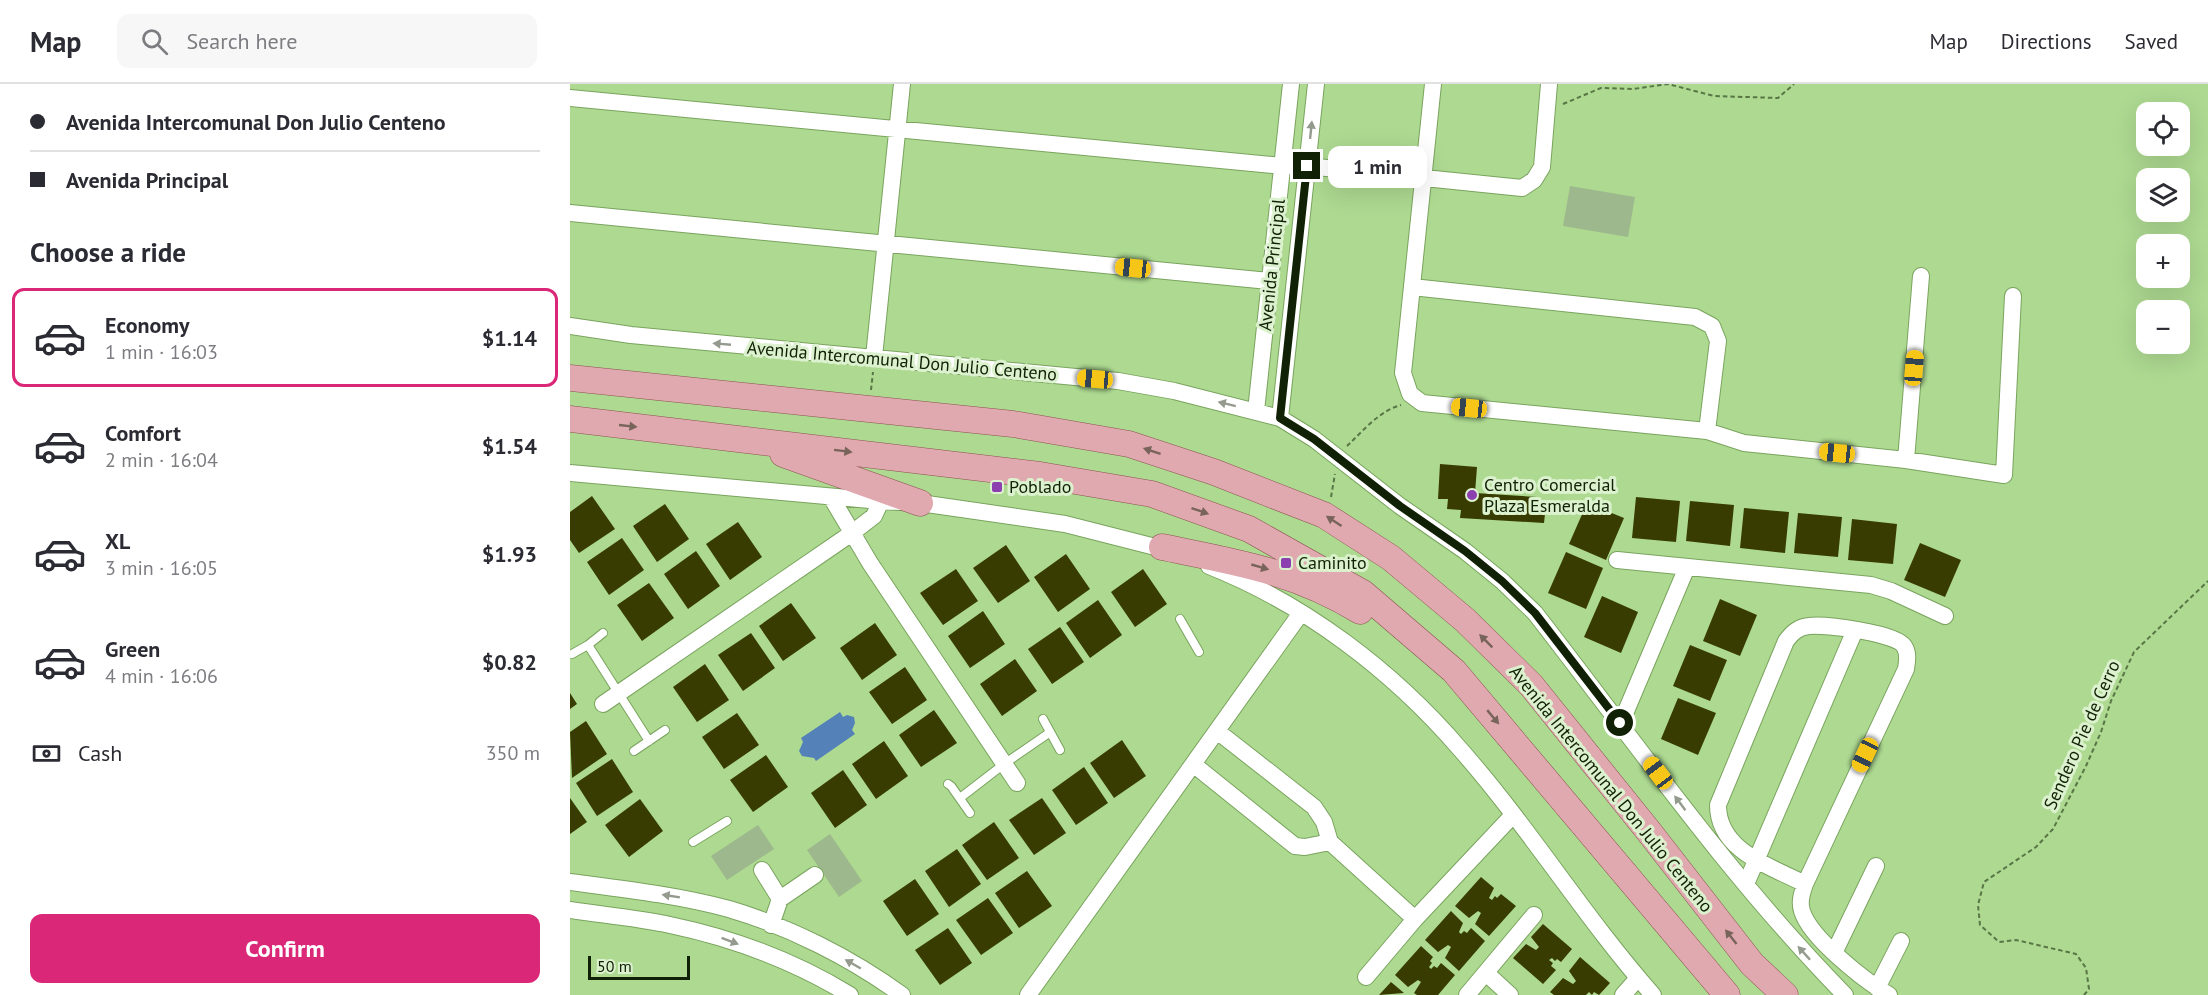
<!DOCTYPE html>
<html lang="en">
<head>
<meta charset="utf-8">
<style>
  :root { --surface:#fff; --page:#f7f7f7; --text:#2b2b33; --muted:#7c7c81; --line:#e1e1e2; --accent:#db2777 }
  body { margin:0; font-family:"PT Sans",sans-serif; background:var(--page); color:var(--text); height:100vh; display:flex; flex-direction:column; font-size:22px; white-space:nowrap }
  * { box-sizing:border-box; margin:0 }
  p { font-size:20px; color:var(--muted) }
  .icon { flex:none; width:33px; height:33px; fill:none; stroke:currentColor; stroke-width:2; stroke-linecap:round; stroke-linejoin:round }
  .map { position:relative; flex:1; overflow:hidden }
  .side { display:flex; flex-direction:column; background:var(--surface); width:570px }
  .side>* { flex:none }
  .hud { display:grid; align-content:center; height:132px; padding:0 30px; background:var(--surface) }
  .fabs { position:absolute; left:1566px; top:18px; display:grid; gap:12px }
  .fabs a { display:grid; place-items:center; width:54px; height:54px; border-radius:12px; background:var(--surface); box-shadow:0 6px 24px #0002; font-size:30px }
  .scale { position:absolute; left:18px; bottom:15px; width:102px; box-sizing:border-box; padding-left:6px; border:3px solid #112105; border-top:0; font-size:16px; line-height:21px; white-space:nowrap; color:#112105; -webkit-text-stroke:4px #dcf2ce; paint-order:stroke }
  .end { position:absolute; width:27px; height:27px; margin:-14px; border:8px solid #112105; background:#fff; box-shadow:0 0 0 3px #fff }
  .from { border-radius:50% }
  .bubble { position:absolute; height:42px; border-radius:12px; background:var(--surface); box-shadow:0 6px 24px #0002; font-size:20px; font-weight:800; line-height:42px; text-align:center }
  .car { position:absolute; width:18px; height:36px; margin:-18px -9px; border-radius:8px; box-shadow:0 0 4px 2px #0007; background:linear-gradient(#f5c518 24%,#345 0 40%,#f5c518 0 76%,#345 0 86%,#f5c518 0) }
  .hud b { display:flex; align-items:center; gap:21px; height:57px; font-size:22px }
  .hud b+b { border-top:2px solid var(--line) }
  .hud i { width:15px; height:15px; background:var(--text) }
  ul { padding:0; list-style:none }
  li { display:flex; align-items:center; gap:18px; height:99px; margin:0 12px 9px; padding:0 18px; border:3px solid transparent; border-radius:12px }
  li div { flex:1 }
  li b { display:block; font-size:22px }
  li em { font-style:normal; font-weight:800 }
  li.on { border-color:var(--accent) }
  li>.icon { width:54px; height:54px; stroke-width:1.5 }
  h2 { padding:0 30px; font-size:27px; line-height:72px }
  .pay { display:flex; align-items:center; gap:15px; height:66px; padding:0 30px; font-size:22px }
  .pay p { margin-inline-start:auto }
  .primary-button { display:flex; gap:12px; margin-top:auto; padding:12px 30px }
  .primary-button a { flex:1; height:69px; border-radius:12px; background:var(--accent); color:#fff; font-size:24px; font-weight:800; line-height:69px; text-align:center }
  header { display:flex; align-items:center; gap:36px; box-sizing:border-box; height:84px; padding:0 30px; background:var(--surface); border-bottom:2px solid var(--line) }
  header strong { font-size:28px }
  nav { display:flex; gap:33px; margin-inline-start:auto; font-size:21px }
  .search { width:420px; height:54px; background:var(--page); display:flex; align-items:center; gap:15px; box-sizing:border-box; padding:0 21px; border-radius:12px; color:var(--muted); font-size:22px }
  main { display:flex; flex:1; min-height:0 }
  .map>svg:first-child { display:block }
  .green { fill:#9db88c }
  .water { fill:#5381b8 }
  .building { fill:#383c00 }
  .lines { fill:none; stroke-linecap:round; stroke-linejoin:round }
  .lane-casing { stroke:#7aa45e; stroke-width:10 }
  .street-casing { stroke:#7aa45e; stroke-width:18 }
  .primary-casing { stroke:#8b5350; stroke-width:27 }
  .path { stroke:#597646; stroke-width:2; stroke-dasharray:4.5 3; stroke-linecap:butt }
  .lane { stroke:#fff; stroke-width:8 }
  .street { stroke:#fff; stroke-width:16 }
  .primary { stroke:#e0a8af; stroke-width:26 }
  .oneway { fill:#949b8e }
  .oneway2 { fill:#78645a }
  .route { stroke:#112105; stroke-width:8 }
  .poi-dot { fill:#8c3faf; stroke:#dcf2ce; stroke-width:2 }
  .labels { text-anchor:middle; stroke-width:6; stroke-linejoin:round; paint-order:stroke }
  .street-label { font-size:18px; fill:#112105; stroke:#dcf2ce }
  .poi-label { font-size:18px; fill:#112105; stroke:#dcf2ce; text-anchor:start }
</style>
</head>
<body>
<header>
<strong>Map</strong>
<div class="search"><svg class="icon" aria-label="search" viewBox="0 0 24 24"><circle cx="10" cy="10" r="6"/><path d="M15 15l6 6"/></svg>Search here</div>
<nav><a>Map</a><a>Directions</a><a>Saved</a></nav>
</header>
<main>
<section class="side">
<div class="hud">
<b><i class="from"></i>Avenida Intercomunal Don Julio Centeno</b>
<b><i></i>Avenida Principal</b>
</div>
<h2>Choose a ride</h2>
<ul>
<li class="on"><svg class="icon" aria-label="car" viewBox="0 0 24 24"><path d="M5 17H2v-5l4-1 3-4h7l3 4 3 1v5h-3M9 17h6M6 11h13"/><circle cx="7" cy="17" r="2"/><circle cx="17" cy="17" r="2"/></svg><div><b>Economy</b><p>1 min · 16:03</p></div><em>$1.14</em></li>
<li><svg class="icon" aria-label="car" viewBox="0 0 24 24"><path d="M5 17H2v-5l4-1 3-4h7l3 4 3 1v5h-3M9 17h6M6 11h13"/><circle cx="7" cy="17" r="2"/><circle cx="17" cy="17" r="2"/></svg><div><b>Comfort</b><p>2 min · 16:04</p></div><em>$1.54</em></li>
<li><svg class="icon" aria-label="car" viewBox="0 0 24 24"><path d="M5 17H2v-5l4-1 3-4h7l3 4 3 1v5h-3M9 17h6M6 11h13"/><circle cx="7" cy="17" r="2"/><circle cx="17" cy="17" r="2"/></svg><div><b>XL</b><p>3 min · 16:05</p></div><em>$1.93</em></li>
<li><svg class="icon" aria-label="car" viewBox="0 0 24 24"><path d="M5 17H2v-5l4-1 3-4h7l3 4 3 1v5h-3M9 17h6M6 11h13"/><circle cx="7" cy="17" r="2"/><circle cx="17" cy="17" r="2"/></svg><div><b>Green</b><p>4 min · 16:06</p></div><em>$0.82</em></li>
</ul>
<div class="pay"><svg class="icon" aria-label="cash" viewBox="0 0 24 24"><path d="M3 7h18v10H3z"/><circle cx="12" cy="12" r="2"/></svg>Cash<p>350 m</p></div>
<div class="primary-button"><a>Confirm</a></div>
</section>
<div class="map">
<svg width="1638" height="911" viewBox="0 0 1638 911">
  <rect width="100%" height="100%" fill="#add991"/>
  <path class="green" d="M1000,102L1065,113L1058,153L993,142Z
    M188,741L204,765L157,796L141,772Z
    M260,750L292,797L269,813L237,766Z"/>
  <path class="water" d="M270,628L273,633L277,631L284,633L285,639L282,646L285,650L246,677L244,674L232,672L229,667L233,658L231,654Z"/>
  <path class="building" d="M870,380L907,383L905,409L967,413L966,421H976L974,439L890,434L891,426L877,425L878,415H868Z
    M22,412L45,445L9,469L0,456V428Z
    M1066,413L1110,417L1106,458L1062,454Z
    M1120,417L1164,421L1160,462L1116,457Z
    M1017,419L1054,434L1036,476L999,460Z
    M95,420L119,455L87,478L63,442Z
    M1174,424L1219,428L1215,469L1170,464Z
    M1228,429L1272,433L1268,473L1224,469Z
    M1282,435L1327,440L1323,480L1278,476Z
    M168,438L192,473L160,496L136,460Z
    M52,454L74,486L39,511L17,478Z
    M1350,459L1391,476L1375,513L1334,496Z
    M436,461L460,497L428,519L403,484Z
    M126,467L150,502L118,525L94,490Z
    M996,468L1033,484L1016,525L978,509Z
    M496,470L520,505L488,528L464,493Z
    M386,485L408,517L373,541L350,509Z
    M573,485L597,520L565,543L541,508Z
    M79,499L104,534L72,557L47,521Z
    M1032,512L1068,528L1051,569L1014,553Z
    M1150,515L1187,531L1170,572L1133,557Z
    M528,516L552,551L520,574L496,539Z
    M221,519L246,554L213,577L189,542Z
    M413,527L435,560L400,584L378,552Z
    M305,539L327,571L292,596L270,564Z
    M490,543L514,578L482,600L458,565Z
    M181,549L205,584L173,607L148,571Z
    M1120,561L1157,576L1140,617L1103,602Z
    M445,575L467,607L432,632L410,600Z
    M135,580L159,616L127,638L103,603Z
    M335,583L357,616L322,640L299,608Z
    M0,609L7,620L0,625Z
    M1108,614L1146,629L1128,671L1091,655Z
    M364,626L387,659L351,683L329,651Z
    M167,629L189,661L154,685L132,653Z
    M16,637L37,670L2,694L0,648Z
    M552,656L576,692L544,714L520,679Z
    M314,657L338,692L306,715L282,680Z
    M196,671L218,703L183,728L160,696Z
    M42,675L63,708L27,732L6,699Z
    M514,683L538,719L506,741L482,706Z
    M273,686L297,721L265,744L241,709Z
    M0,714L17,738L0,750Z
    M472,714L496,749L464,771L439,736Z
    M70,715L93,747L59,773L35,741Z
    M424,738L449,774L417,796L392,761Z
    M387,765L411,800L379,823L355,787Z
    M457,787L482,822L449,844L425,809Z
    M911,793L924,804L919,814L922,816L925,812L927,814L931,810L946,822L919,852L905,840L911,829L908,827L899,834L885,822Z
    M345,795L369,830L337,852L313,817Z
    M418,814L443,849L411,871L386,836Z
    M881,827L893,839L889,848L891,850L894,847L897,849L901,844L915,857L889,887L875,874L881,863L878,861L868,868L855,856Z
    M973,840L1002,865L991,878L987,875L985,877L982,874L979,876L983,879L981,882L986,886L973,900L943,874L956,860L966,866L969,863L961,853Z
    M378,844L402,879L370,901L345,866Z
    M851,862L863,873L860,877L862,879L859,883L861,885L864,882L867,884L871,879L885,891L868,911H847L844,909L851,898L848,896L838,903L825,891Z
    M1010,873L1040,899L1029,911L1024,908L1022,911L1019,908L1016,911H984L980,908L993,894L1003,900L1006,897L999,887Z
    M821,898L834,909L809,911Z"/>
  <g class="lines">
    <defs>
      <path id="lane" d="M610,535L629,568
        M18,561L79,657
        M2,570L18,561L33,549
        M473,635L490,666
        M64,667L95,646
        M378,700L381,702L400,729
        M390,714L434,680L479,649
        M123,758L157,737"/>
      <path id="street" d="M863,0L833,289L840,310L852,319L1137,347L1174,359L1336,376L1434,391L1443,212
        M0,14L713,82H737L952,104L964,96L972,83L979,0
        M0,129L699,197
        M842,203L1125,233L1142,242L1148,257L1137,347
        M0,242L61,251L548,297L604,307L710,334L744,355L830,422L895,467L932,497L965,529C1066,659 1160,794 1275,911
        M304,273L332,0
        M686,327L721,0
        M710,334L746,0
        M1336,376L1351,192
        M0,389L311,417L350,419L495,440L601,467
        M261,413L300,479L447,699
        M1047,476L1301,501L1321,507L1375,532
        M639,482C735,520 823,587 890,665C959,743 1014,833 1083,911
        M33,620L282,449L304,432L311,417
        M1051,639L1117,483
        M647,647L744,723L754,738L760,758L845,835
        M623,680L725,762L735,763L760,758
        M192,786L210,815
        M0,798C53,805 107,811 159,825C220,843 281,874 332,911
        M1176,800L1285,546
        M1235,800L1336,585C1337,578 1339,569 1334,562C1326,549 1255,540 1239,542C1228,543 1222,549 1216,557L1148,721C1148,767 1200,782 1235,800C1232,809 1229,818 1232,827C1240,854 1295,897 1319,911
        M0,826C33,831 68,834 100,841C162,854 226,878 280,911
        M201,841L210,815L245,791
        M1264,869L1306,782
        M916,889L940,911
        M796,893L845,835L943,731
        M1307,904L1331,857
        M458,911L731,529
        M897,911L964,831
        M1053,911L1068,894"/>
      <path id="primary" d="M0,294L443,340L559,360L644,388L754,431L821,474L895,536L961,601L1080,749L1182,880L1215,911
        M0,335L470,391L582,410L679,445L793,509L884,587L1157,911
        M213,370L350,419
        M592,463C665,478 725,487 790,527"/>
    </defs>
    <use href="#lane" class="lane-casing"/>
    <use href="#street" class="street-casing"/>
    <use href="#primary" class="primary-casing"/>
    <path class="path" d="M993,20L1031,4L1063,5L1098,0L1144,12L1208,14L1224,0
      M301,306L303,288
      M777,362C793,347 809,327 831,321
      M761,413L765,390
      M1514,911L1519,905L1516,884L1506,870L1446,856L1429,858L1410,841L1408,821L1414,798L1466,763L1483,745L1516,682L1531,648L1541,617L1564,568L1638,497"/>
    <use href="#lane" class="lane"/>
    <use href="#street" class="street"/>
    <use href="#primary" class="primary"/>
  </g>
  <defs><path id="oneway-solid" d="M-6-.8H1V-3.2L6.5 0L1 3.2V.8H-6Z" transform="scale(1.5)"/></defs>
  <g class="oneway">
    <use href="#oneway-solid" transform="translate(741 46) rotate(-84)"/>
    <use href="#oneway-solid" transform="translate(152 260) rotate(-175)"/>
    <use href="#oneway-solid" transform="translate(657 320) rotate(-166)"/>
    <use href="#oneway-solid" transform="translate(1110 719) rotate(-127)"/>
    <use href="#oneway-solid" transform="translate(101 812) rotate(-171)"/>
    <use href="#oneway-solid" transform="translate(160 857) rotate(21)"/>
    <use href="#oneway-solid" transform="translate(1234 869) rotate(-132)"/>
    <use href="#oneway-solid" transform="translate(283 880) rotate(-150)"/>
  </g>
  <g class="oneway2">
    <use href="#oneway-solid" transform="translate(58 342) rotate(6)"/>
    <use href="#oneway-solid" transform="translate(273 367) rotate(7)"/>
    <use href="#oneway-solid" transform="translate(582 367) rotate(-162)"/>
    <use href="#oneway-solid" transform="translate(630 427) rotate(19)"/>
    <use href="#oneway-solid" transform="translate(764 437) rotate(-147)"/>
    <use href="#oneway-solid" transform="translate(690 483) rotate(16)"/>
    <use href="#oneway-solid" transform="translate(916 557) rotate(-135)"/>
    <use href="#oneway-solid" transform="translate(923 633) rotate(50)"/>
    <use href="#oneway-solid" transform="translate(1161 853) rotate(-128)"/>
  </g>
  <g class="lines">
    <path class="route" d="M737,82L710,334L744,355L830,422L895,467L932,497L965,529L1050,639"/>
  </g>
  <g class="poi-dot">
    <rect x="421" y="397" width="12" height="12" rx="3"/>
    <circle cx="902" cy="411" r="6"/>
    <rect x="710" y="473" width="12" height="12" rx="3"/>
  </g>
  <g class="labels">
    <g class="street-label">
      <text transform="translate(702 181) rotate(-84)" y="6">Avenida Principal</text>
      <text transform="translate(332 277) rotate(5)" y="6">Avenida Intercomunal Don Julio Centeno</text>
      <text transform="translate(1512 651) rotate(-66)" y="6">Sendero Pie de Cerro</text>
      <text transform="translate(1041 705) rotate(51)" y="6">Avenida Intercomunal Don Julio Centeno</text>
    </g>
    <g class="poi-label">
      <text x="914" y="407">Centro Comercial<tspan x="914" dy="21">Plaza Esmeralda</tspan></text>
      <text x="439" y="409">Poblado</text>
      <text x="728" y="485">Caminito</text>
    </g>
  </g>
</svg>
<div class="fabs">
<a><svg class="icon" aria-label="locate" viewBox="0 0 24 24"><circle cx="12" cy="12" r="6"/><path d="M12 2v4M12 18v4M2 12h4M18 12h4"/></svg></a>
<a><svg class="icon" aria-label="layers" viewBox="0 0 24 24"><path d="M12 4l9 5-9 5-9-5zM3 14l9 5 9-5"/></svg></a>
<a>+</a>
<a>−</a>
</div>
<div class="scale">50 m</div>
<i class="end from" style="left:1050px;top:639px"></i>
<i class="end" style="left:737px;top:82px"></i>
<div class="bubble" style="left:758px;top:62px;width:99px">1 min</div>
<i class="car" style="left:563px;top:184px;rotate:276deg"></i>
<i class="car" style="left:1344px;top:284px;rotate:5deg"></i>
<i class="car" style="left:525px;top:295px;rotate:275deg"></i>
<i class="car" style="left:899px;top:324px;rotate:276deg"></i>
<i class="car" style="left:1267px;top:369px;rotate:276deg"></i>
<i class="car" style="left:1295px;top:671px;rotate:205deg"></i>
<i class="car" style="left:1088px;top:689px;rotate:323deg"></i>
</div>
</main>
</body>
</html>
